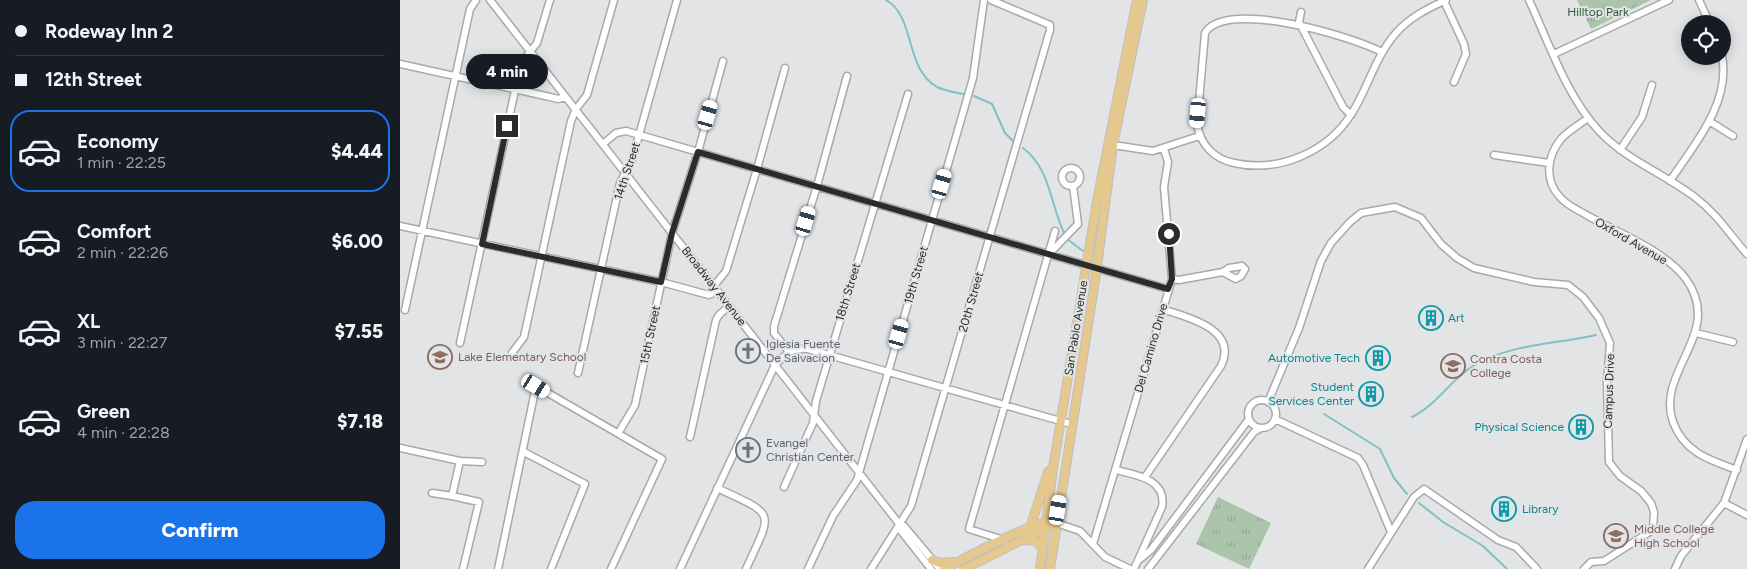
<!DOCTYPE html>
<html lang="en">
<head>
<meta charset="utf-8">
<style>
  :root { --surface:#171b24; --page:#20242c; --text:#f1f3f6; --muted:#9ea1a6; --line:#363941; --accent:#1a73e8 }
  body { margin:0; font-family:Figtree,sans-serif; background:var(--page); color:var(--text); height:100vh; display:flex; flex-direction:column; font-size:19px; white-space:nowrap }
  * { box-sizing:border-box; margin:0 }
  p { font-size:16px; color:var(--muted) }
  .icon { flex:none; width:28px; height:28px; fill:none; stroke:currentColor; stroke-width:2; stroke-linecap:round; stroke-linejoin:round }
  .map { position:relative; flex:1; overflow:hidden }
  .drawer { display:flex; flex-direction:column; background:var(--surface); width:400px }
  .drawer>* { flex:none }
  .guide { display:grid; align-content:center; height:110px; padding:0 15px; background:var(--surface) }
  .controls { position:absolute; left:1281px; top:15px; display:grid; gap:10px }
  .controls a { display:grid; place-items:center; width:50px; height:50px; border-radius:50%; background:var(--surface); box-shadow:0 2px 12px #0003; font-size:25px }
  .end { position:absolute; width:22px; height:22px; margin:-11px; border:6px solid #2b2b2c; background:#fff; box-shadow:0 0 0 2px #fff }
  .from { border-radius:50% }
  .bubble { position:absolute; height:35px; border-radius:18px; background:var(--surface); box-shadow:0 2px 12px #0003; font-size:16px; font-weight:800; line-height:35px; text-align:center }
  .car { position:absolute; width:15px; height:30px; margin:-15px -8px; border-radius:6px; box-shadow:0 0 4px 1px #0007; background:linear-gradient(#fff 24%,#345 0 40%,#fff 0 76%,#345 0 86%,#fff 0) }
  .guide b { display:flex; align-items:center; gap:18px; height:48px; font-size:19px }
  .guide b+b { border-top:1px solid var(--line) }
  .guide i { width:12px; height:12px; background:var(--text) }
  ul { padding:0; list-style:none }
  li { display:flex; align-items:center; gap:15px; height:82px; margin:0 10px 8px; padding:0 5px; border:2px solid transparent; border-radius:20px }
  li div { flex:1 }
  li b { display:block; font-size:19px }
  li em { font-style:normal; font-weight:800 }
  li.selected { border-color:var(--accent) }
  li>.icon { width:45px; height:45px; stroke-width:1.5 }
  .button { display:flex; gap:10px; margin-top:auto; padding:10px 15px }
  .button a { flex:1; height:58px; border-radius:20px; background:var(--accent); color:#fff; font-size:20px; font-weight:800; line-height:58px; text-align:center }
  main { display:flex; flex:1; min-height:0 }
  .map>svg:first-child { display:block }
  .park { fill:url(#park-tufts) }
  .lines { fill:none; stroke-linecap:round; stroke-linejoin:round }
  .stream { stroke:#81c1c5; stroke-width:2 }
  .minor-casing { stroke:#a8a9ab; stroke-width:9 }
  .major-casing { stroke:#bfbfc0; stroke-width:10 }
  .minor { stroke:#fff; stroke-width:6 }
  .major { stroke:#e4c88e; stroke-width:8 }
  .route { stroke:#2b2b2c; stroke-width:6 }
  .labels { text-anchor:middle; stroke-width:4; stroke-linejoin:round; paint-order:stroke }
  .park-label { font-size:12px; fill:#265c2c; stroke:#e3e4e6 }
  .street-label { font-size:12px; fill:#2b2b2c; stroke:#e3e4e6 }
  .culture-label { font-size:12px; fill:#0d838f; stroke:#e3e4e6; text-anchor:end }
  .worship-label { font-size:12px; fill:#5b616d; stroke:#e3e4e6; text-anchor:start }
  .education-label { font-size:12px; fill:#785e54; stroke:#e3e4e6; text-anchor:start }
</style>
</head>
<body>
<main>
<section class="drawer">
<div class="guide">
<b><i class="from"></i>Rodeway Inn 2</b>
<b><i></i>12th Street</b>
</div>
<ul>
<li class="selected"><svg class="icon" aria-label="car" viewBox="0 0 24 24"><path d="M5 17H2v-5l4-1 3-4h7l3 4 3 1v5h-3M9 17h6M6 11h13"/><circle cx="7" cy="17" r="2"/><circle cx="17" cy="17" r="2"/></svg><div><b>Economy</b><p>1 min · 22:25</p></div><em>$4.44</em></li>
<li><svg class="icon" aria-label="car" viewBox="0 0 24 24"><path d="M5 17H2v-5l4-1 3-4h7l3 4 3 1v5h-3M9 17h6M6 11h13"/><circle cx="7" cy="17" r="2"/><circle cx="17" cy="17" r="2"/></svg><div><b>Comfort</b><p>2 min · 22:26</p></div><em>$6.00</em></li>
<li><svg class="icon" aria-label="car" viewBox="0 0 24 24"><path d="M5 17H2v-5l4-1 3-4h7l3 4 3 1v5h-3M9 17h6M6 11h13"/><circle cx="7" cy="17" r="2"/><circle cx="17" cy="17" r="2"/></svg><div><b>XL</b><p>3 min · 22:27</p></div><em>$7.55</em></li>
<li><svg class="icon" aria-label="car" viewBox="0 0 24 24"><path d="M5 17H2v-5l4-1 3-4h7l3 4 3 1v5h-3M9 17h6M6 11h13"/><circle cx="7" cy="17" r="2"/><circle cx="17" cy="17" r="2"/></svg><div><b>Green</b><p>4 min · 22:28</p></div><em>$7.18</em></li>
</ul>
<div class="button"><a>Confirm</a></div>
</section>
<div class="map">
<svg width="1347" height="569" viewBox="0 0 1347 569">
  <defs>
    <pattern id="park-tufts" width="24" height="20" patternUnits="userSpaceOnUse" patternTransform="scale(1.25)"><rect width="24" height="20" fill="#aac5aa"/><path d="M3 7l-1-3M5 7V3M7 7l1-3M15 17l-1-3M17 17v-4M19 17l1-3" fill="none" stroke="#92a992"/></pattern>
  </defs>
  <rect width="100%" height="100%" fill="#e3e4e6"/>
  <path class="park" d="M1177,0H1251L1191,29Z
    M818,497L871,523L849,569L796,544Z"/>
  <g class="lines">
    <path class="stream" d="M486,0C516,17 504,68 537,87C545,91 555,92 563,94
      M574,96L592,104L605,133L613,141
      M623,148C651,169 650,205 665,235
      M667,239L683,251
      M924,414L980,449L994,478L1007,494
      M1012,417C1036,406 1051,379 1073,366C1109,344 1156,344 1196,335
      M1019,503L1043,522L1083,546L1107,569"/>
    <defs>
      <path id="minor" d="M90,0L500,525L504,526L540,569
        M1129,0C1149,43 1166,95 1199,131C1226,160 1265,174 1296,198C1317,214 1330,235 1347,254
        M1299,0L1310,24
        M1044,1L1064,44L1066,54L1054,82
        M901,12L899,22L943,107L951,115
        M982,52C943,33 825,0 805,33L797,125C801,145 814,159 834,163C879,173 928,152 952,113C968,88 975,57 996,33C1010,17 1027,9 1046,0
        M1154,54L1269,0
        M0,64L150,97L158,99L166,97
        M1188,118C1179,125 1168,131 1161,139C1147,156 1144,180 1160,197C1167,206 1179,210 1188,216C1219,233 1265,251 1286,279C1325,333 1255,371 1273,422C1284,452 1309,460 1337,470
        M1309,121L1333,136
        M203,144L216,133L226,131L768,289
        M713,145L753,151L799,136
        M1220,150L1242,117L1252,85
        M1094,155L1149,163
        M662 177a9 9 0 1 1 18 0a9 9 0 1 1-18 0Z
        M1270,181C1294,145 1331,103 1322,56
        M0,226L261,282L309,295L318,291
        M650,253L678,224L673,186
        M772,279L779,280L823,272L829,268L842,266L845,269L841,276L836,279L823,272
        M314,286L326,271L357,169L385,68
        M5,310L70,9L76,0
        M1296,333L1333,342
        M60,343L121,63L137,43L150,0
        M388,351L374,333V326L417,186L447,76
        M112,353L124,337L171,121L176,109L187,95L214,0
        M178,373L220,183L232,160L277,0
        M848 414a14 14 0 1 1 28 0a14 14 0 1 1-28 0Z
        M868,402L899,328L921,261L931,243L950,222L961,213L995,207L1021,218L1041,244L1057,258L1074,268L1134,282L1168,285L1183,297L1199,318L1210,343L1207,382L1209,462L1220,476L1241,491L1251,503L1254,512L1253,529L1248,533L1204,561L1191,562L1184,569
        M875,419L958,458L963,465L991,532
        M219,432L235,405L272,233L298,152L323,61
        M290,437L316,320L319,315L329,306
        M0,448L60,461L82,462
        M124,452L185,484L151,569
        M716,470C736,475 767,479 762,507L734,569
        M745,477L821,366C839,329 787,317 762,309
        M384,487L413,423L416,401L508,94
        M317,488C377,516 373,510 346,569
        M32,493L52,496L60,461
        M52,496L79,502L63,569
        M1324,503L1347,515
        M656,523L680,531L705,557L730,569
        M500,525L501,531L531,569
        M604,540L569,529L655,231
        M693,544L772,279L764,187L768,162L764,149
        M739,560L751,550L849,419
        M98,569L136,386L262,459L211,569
        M280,569L375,365C386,354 392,347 408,349L671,424
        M408,569L433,516L457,480L573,78L584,0
        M471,569L511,506L650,30V25L591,0
        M748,569L854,432L861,428
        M968,569L1014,497L1024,489L1098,540L1116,547L1137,569
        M1275,569L1281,556L1324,503L1347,439"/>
      <path id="major" d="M630,528L648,472L653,468
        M624,540L636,541L643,549
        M532,560L540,563L553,562
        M544,569C562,560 636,519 652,522
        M564,569L650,526
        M640,569L653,468L697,201L737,0
        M650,569L696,274L713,145L743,0"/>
    </defs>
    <use href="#minor" class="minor-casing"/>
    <use href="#major" class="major-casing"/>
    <use href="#minor" class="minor"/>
    <use href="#major" class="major"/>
  </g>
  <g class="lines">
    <path class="route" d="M107,126L82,244L261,282L272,233L298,152L768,289L772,279L769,234"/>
  </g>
  <defs>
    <symbol id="building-ring" viewBox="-11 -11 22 22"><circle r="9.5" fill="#e3e4e6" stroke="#0f9aa8" stroke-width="1.5"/><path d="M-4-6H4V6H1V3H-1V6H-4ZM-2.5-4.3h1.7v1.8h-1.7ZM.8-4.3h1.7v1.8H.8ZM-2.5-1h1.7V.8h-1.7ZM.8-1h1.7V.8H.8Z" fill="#0f9aa8"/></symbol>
    <symbol id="church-ring" viewBox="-11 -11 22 22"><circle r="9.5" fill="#e3e4e6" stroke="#6b7280" stroke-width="1.5"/><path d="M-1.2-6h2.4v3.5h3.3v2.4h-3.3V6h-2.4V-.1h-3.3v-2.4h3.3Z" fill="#6b7280"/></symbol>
    <symbol id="school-ring" viewBox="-11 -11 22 22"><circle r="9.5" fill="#e3e4e6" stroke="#8d6e63" stroke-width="1.5"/><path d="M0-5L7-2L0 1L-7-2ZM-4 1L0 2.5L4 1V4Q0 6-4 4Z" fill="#8d6e63"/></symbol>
    <symbol id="university-ring" viewBox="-11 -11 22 22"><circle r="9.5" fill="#e3e4e6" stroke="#8d6e63" stroke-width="1.5"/><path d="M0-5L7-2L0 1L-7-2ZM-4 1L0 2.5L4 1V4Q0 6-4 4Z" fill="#8d6e63"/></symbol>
  </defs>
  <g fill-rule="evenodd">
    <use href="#building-ring" x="1017" y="304" width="28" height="28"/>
    <use href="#church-ring" x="334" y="337" width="28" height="28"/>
    <use href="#school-ring" x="26" y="343" width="28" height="28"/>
    <use href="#building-ring" x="964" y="344" width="28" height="28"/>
    <use href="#university-ring" x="1039" y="352" width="28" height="28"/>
    <use href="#building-ring" x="957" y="380" width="28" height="28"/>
    <use href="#building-ring" x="1167" y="413" width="28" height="28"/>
    <use href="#church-ring" x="334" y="436" width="28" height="28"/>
    <use href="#building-ring" x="1090" y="495" width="28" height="28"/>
    <use href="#school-ring" x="1202" y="522" width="28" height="28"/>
  </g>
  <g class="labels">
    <g class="park-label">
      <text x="1198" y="16">Hilltop Park</text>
    </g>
    <g class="street-label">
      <text transform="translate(227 171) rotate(-72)" y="4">14th Street</text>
      <text transform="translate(1231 241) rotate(30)" y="4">Oxford Avenue</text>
      <text transform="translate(516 275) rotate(-74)" y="4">19th Street</text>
      <text transform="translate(314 286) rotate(52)" y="4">Broadway Avenue</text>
      <text transform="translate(448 292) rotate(-73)" y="4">18th Street</text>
      <text transform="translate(571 302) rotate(-74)" y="4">20th Street</text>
      <text transform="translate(676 328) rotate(-81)" y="4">San Pablo Avenue</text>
      <text transform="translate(250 335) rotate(-78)" y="4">15th Street</text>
      <text transform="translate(751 348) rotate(-74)" y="4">Del Camino Drive</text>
      <text transform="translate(1209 391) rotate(-88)" y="4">Campus Drive</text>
    </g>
    <g class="culture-label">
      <text x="1048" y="322" text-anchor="start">Art</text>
      <text x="960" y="362">Automotive Tech</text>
      <text x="954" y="391">Student<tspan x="954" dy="14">Services Center</tspan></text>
      <text x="1164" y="431">Physical Science</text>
      <text x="1122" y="513" text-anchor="start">Library</text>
    </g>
    <g class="worship-label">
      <text x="366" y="348">Iglesia Fuente<tspan x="366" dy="14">De Salvacion</tspan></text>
      <text x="366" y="447">Evangel<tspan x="366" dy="14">Christian Center</tspan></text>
    </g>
    <g class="education-label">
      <text x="58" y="361">Lake Elementary School</text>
      <text x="1070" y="363">Contra Costa<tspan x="1070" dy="14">College</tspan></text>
      <text x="1234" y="533">Middle College<tspan x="1234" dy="14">High School</tspan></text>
    </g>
  </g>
</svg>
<div class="controls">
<a><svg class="icon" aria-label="locate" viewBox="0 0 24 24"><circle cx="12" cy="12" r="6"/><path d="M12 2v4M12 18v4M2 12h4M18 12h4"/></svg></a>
</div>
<i class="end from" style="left:769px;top:234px"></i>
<i class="end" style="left:107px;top:126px"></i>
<div class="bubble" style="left:66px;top:54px;width:82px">4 min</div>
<i class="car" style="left:798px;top:113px;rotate:185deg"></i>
<i class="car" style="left:308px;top:115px;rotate:16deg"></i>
<i class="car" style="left:542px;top:184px;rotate:16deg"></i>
<i class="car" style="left:406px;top:221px;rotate:17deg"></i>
<i class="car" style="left:499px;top:334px;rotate:16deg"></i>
<i class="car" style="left:136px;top:386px;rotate:121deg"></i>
<i class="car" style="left:658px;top:510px;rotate:9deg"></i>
</div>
</main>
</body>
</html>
